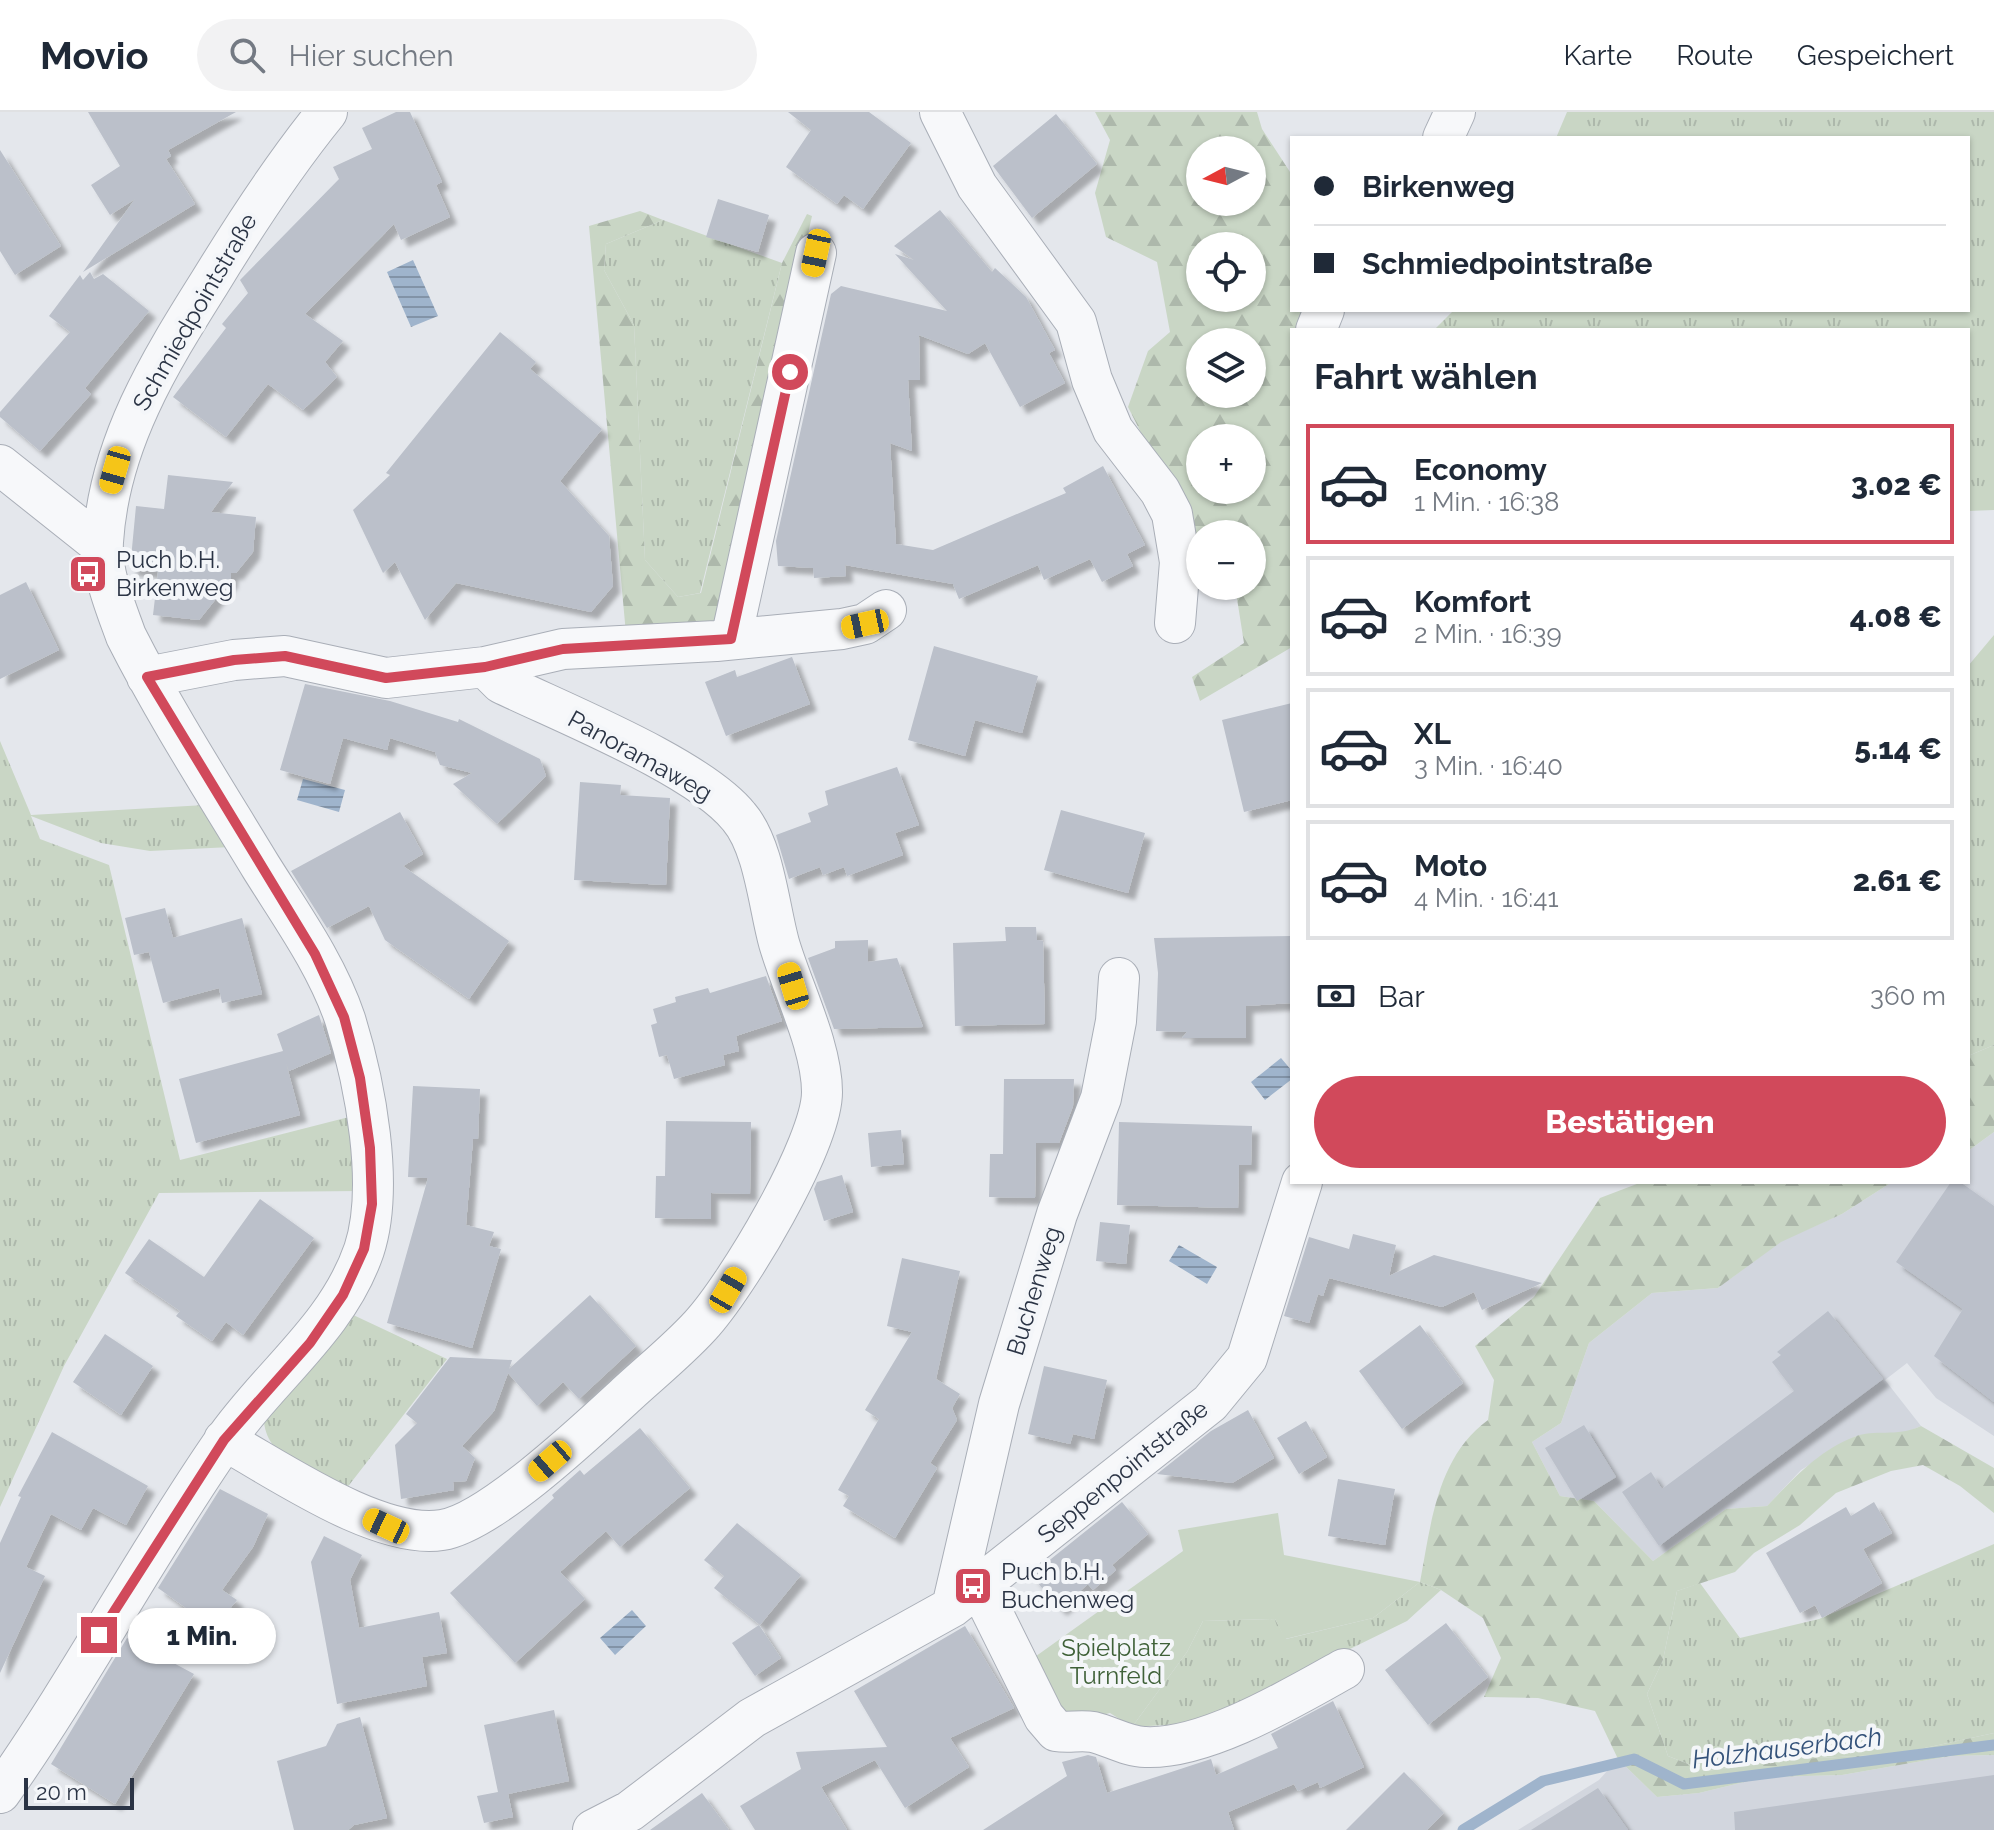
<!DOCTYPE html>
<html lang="de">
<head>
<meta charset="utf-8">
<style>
  :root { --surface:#fff; --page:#f2f2f3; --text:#1f2937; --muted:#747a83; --line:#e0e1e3; --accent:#d1495b }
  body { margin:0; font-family:Raleway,sans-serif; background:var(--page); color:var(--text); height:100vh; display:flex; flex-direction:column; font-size:30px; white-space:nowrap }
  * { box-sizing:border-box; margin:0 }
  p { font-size:26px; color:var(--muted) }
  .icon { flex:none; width:44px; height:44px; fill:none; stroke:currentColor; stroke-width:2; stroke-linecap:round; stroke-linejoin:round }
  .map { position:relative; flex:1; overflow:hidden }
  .panel { position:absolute; left:1290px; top:216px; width:680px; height:856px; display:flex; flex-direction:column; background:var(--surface); border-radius:0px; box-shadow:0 2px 6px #0004 }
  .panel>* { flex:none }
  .hud { position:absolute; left:1290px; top:24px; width:680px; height:176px; border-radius:0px; box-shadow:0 2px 6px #0004; display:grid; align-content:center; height:176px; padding:0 24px; background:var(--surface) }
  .needle { width:52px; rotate:263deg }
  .tools { position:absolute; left:1186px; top:24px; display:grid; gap:16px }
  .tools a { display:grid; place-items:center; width:80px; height:80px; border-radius:50%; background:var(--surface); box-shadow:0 2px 6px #0004; font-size:40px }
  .scale { position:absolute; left:24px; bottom:20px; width:110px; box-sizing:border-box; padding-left:8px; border:4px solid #2b3445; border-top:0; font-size:22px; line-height:28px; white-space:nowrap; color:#2b3445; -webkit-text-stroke:6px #f4f6f9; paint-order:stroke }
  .end { position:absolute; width:36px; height:36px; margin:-18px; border:10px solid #d1495b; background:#fff; box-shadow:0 0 0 4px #fff }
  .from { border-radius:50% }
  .bubble { position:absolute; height:56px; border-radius:28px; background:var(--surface); box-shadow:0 2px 6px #0004; font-size:26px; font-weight:800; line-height:56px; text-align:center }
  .car { position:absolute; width:24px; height:48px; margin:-24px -12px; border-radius:10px; box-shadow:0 0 6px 2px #0007; background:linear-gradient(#f5c518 24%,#345 0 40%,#f5c518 0 76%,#345 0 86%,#f5c518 0) }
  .hud b { display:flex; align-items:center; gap:28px; height:76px; font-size:30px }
  .hud b+b { border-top:2px solid var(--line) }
  .hud i { width:20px; height:20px; background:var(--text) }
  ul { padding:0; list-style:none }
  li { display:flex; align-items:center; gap:24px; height:120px; margin:0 16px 12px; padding:0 8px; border:4px solid var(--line); border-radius:0px }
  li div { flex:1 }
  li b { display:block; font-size:30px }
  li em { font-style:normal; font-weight:800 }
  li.selected { border-color:var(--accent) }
  li>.icon { width:72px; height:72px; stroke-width:1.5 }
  h2 { padding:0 24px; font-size:36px; line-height:96px }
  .pay { display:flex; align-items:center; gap:20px; height:88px; padding:0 24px; font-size:30px }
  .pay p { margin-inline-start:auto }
  .action { display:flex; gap:16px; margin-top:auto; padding:16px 24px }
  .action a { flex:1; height:92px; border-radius:48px; background:var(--accent); color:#fff; font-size:32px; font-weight:800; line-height:92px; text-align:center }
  header { display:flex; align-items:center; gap:48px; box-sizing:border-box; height:112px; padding:0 40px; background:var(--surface); border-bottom:2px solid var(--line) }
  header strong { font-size:38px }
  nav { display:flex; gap:44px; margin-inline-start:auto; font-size:28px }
  .search { width:560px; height:72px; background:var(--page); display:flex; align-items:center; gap:20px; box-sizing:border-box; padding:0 28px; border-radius:44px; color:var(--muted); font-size:30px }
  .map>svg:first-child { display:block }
  .built { fill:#d2d6de }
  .grass { fill:url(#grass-tufts) }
  .forest { fill:url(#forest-firs); fill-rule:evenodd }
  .park { fill:#c9d6c5 }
  .water { fill:url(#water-rules) }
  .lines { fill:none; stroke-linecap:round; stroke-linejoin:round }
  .stream { stroke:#9fb4cc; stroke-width:11 }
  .building { fill:#bbc0ca; filter:url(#shadow) }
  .minor-casing { stroke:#a9aeb7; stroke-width:42 }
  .minor { stroke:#f7f8fa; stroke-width:40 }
  .route { stroke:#d1495b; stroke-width:10 }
  .labels { text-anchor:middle; stroke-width:8; stroke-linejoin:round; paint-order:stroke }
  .street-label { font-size:24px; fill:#2b3445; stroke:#f4f6f9 }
  .poi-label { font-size:24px; fill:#2b3445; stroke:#f4f6f9; text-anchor:start }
  .park-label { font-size:24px; fill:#3f6138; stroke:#f4f6f9 }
  .water-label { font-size:26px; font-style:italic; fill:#34527a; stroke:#f4f6f9 }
</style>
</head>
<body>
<header>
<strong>Movio</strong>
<div class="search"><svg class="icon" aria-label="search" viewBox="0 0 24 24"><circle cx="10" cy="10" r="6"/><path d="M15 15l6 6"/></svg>Hier suchen</div>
<nav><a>Karte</a><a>Route</a><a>Gespeichert</a></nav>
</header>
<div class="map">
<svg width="1994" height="1718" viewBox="0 0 1994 1718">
  <defs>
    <pattern id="grass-tufts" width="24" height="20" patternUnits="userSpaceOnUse" patternTransform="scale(2)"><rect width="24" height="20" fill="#c9d6c5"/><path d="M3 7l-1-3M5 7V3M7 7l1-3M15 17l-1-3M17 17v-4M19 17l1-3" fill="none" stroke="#adb8ab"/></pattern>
    <pattern id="forest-firs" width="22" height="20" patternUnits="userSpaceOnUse" patternTransform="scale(2)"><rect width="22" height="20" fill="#c9d6c5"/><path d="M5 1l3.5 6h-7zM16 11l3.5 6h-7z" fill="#adb8ab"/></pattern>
    <pattern id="water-rules" width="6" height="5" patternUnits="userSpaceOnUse" patternTransform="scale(2)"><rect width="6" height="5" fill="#9fb4cc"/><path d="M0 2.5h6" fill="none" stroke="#8293a7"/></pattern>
    <filter id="shadow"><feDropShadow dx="7" dy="7" stdDeviation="2" flood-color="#0004"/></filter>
  </defs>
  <rect width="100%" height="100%" fill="#e4e7ec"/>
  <path class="built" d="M1994,1020V1324L1936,1286L1907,1251L1885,1268L1921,1314L1902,1322L1856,1324L1801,1358L1767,1394L1726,1397L1653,1449L1594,1389L1560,1384L1532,1330L1561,1311L1589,1231L1652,1181L1718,1176L1781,1129L1842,1102L1892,1070H1968V1039Z
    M1994,1643V1718H1518L1599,1668L1618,1647L1657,1685L1699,1681L1765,1665L1842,1663L1951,1644Z"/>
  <path class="grass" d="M1567,0H1994V398L1968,399V218H1434L1454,198H1968V26H1556Z
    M663,108L782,151L700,481L678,485L645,448L634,213L604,158L606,132Z
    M1994,523V933L1968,944V554Z
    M0,629L31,703L205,693L231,735L150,739L101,731L31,704L40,727L109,753L180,1048L349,1005L360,1079L159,1081L64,1254L0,1395Z
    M349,1201L447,1247L346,1377C315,1361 268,1349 264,1310L312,1255Z
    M1994,1432V1621L1897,1642L1799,1647L1706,1659L1668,1644L1647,1582L1663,1548L1677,1479L1700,1471L1740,1526L1819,1507Z
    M1420,1470L1441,1478L1407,1509L1199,1611L1132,1615L1187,1540L1203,1509L1275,1507L1286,1527L1373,1506Z"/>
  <path class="forest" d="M1095,0H1257L1262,17L1292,63V198H1332L1334,218H1292V535L1200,589L1192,565L1244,531L1235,474H1252V422H1200V441L1194,439L1180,398L1128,295L1148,239L1170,220L1157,150L1106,125L1095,81L1110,28ZM1200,38H1252V90H1200ZM1200,134H1252V186H1200ZM1200,230H1252V282H1200ZM1200,326H1252V378H1200Z
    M640,99L663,108L606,132L604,158L634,213L645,448L678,485L701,481L782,151L807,102L812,104L727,486L716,507L701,515L626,522L589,114Z
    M1994,933V1020L1968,1039V944Z
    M1642,1070H1892L1842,1102L1781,1130L1718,1176L1652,1181L1589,1231L1561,1311L1532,1330L1560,1384L1594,1389L1653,1449L1726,1397L1767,1394C1792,1368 1819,1338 1854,1325C1875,1316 1895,1326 1921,1314L1994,1356V1401L1960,1374L1923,1353L1891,1359L1836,1381L1800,1413L1754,1441L1735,1460L1677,1479L1663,1548L1647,1582L1668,1644L1706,1659L1799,1647L1897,1642L1994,1621V1643L1951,1644L1842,1663L1765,1665L1699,1681L1657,1685L1618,1647L1595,1599L1538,1586L1484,1585L1501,1546L1483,1506L1441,1478L1420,1470C1431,1412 1437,1345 1488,1308L1494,1268L1475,1234L1534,1185L1600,1086Z"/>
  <path class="park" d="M1278,1401L1284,1443L1420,1470L1373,1506L1285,1527L1275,1507L1203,1509L1187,1540L1132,1615L1110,1601L1072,1610L1058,1603L1032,1547L1183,1439L1178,1418Z"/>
  <path class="water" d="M413,148L438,204L411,215L387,160Z
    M303,667L345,678L339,700L297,688Z
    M1281,946L1292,959V967L1265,988L1251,970Z
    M1179,1133L1217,1155L1207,1172L1169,1149Z
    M632,1498L646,1514L615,1543L600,1526Z"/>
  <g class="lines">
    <path class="stream" d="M1463,1718L1543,1669L1634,1647L1684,1672L1994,1633"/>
  </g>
  <path class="building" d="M88,0H236L168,38L171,44L166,47L195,92L83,160L135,87L110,103L91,73L120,54Z
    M396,0H410L442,70L436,73L450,105L401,128L394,112L305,202L343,229L325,250L337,265L303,298L268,272L226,325L173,285L226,216L222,212L248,181L240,168L339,67L333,55L372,37L362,16Z
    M788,0H869L911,31L863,97L844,83L837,92L786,55L811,18Z
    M1056,2L1097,52L1032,106L993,54Z
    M0,38L61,134L15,163L0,139Z
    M718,87L769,103L758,140L706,125Z
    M940,98L992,160L995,156L1026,185L1055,238L1049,241L1065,271L1020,295L985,231L968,242L919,223L920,268H908L912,339L890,331L896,432L933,438L1066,381L1063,376L1103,354L1145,433L1127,442L1133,454L1102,470L1090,447L1044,468L1038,453L959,487L953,472L845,453L846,464L814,466L813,456L778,454L776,429L831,182L841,174L947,199L895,142L914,148L894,134Z
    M90,160L94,167L103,162L149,199L85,276L91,282L40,339L0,305V300L70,220L49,204L80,163L83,168Z
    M500,220L536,250L530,257L602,317L560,369L609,424L613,474L591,500L456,471L425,508L395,450L383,461L353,398L390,363L386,361Z
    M168,363L233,370L211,400L256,405L253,440L236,461H231V468L199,508L153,503L158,460L130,457L136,394L164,397Z
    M26,470L59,538L0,567V483Z
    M934,534L1038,564L1022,621L975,608L965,644L908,628Z
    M792,545L810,592L726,624L705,570L735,558L737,565Z
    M305,572L390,589L458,610L459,607L540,647L546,664L497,712L453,672L472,661L440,653L435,640L390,626L387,638L343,626L330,672L280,658Z
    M1292,591V688L1244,700L1222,608Z
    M897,655L919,713L895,721L903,743L847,764L844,755L823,763L820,755L789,767L776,723L811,710L808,701L828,693L825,679Z
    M580,670L621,673L620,683L670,686L666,773L574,768Z
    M1061,698L1145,721L1128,781L1044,758Z
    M400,700L423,742L403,754L509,829L469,887L385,828L369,794L327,816L291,759Z
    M165,796L173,826L242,806L262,882L222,891L219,876L163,891L149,840L134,843L125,806Z
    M1005,815H1036L1037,828L1043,829L1045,912L955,914L953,831L1006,829Z
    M1292,824V891L1246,894V926H1182L1187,920L1156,919L1158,861L1154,826Z
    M868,828V850L897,846L923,915L834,917L808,846L835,836V829Z
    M766,864L782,909L736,924L739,939L723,943L725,953L674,967L667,943L659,945L651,913L657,911L653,897L676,890L675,885L708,876L710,881Z
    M319,903L331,941L289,959L286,951L300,1003L196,1031L179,967L283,939L277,922Z
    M1004,967H1074L1073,994L1059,1031H1036L1035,1086L989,1085L990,1042H1003Z
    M413,974L480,977L478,1027H473L466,1113L494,1120L489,1134L501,1137L472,1236L387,1211L428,1066L408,1065Z
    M666,1009L751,1010L750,1082L711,1081V1107L655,1106L656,1064H665Z
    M1119,1010L1252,1014L1251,1053H1239L1238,1096L1117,1093Z
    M901,1018L904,1052L871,1055L868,1021Z
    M842,1063L853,1100L824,1109L814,1077L817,1070Z
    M1951,1070H1960L1994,1094V1290L1934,1244L1963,1197L1896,1150Z
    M260,1087L314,1126L243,1223L226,1210L212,1229L176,1204L180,1199L125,1161L149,1127L204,1165Z
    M1100,1110L1130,1113L1126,1152L1096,1149Z
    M1353,1122L1396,1133L1389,1164L1434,1143L1542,1171L1482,1198L1474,1180L1442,1195L1329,1166L1323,1184L1318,1182L1309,1211L1284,1204L1309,1125L1349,1137Z
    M902,1146L960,1159L936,1267L960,1282L952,1296L957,1308L930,1351L937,1356L895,1426L843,1394L849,1384L838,1378L879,1307L865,1298L912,1220L887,1214Z
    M590,1183L636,1234L579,1287L563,1270L537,1294L508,1261L494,1299L462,1334L475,1346L466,1369L453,1370L454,1378L401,1387L395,1333L417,1311L406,1302L450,1245L512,1248L509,1257Z
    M1828,1199L1883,1267L1659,1434L1622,1380L1651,1360L1662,1377L1794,1279L1772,1250L1781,1243L1777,1240Z
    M1420,1213L1463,1271L1402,1317L1359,1259Z
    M105,1222L153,1254L121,1303L73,1270Z
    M1044,1254L1107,1268L1094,1327L1073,1322L1070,1332L1028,1322Z
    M1248,1298L1274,1346L1232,1371L1157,1362L1211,1319Z
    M1306,1309L1327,1345L1299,1362L1277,1326Z
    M1584,1313L1616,1365L1577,1389L1545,1336Z
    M640,1316L690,1376L620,1435L606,1419L560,1460L585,1487L515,1551L450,1481L554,1386L552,1383L580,1358L584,1363Z
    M52,1320L148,1374L126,1413L93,1396L81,1418L51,1402L26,1455L45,1464L0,1561V1431L21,1385L18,1384Z
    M1338,1367L1395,1377L1385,1433L1328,1424Z
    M220,1377L268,1402L253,1435L222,1478L237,1488L214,1516L158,1476Z
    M1122,1390L1148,1422L1112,1453L1116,1458L1093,1478L1088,1472L1060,1497L1031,1463Z
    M1874,1390L1892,1421L1863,1437L1882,1471L1822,1506L1815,1493L1800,1501L1766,1441L1846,1395L1851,1404Z
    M737,1411L801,1463L760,1513L714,1476L724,1464L704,1448Z
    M324,1424L362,1443L350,1468L359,1516L439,1500L447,1541L422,1545L427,1574L337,1592L311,1450Z
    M1446,1511L1488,1565L1428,1613L1385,1558Z
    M759,1513L781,1546L755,1564L732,1531Z
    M965,1514L1014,1596L950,1626L969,1655L905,1696L875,1648L821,1675L847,1718H755L740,1694L801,1657L796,1640L887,1635L854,1579Z
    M127,1526L194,1562L115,1692L51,1652Z
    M1333,1589L1364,1655L1320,1676L1318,1670L1298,1679L1294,1672L1228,1700L1234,1718H983L1067,1664L1062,1650L1088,1643L1096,1645L1107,1681L1211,1647L1216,1663L1278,1636L1271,1622Z
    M554,1598L569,1669L508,1682L513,1705L484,1711L477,1684L498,1680L484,1613Z
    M360,1605L387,1706L354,1713L348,1718H294L277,1649L326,1634L337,1612Z
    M1404,1660L1444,1701L1427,1718H1346Z
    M1994,1663V1718H1735L1734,1700Z
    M1598,1676L1628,1718H1531Z
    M702,1681L729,1718H650Z"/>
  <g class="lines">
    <defs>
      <path id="minor" d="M940,0L977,74L1076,210L1092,268L1113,318L1160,379L1172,402L1180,450L1175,511
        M1443,26L1455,0
        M1316,218L1324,198
        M0,353L102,434
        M731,527L816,141
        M485,555L563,537L716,529L842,517L865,512L886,498
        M147,565L234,548L285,544L386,566L485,555L501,571C563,601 699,655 739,705C764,734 769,795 779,831C792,876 822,934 822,980C822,1032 737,1174 700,1214C678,1238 652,1259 628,1281C590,1316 490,1411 442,1418C379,1428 280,1359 224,1328
        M979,1474L1044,1605L1056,1619C1068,1621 1081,1618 1093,1620C1110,1624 1128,1635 1145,1635C1205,1638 1292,1586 1344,1557
        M952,1495L999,1292L1057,1102L1101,986L1116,909L1119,866
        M0,1681C80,1568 144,1445 223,1331C268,1265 337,1217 364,1138C385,1074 365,971 345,907C327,853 291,803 261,755C215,679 166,603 126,524C116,496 101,461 103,430C109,332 159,251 210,170C246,111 283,54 327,0
        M593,1718L630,1699L752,1606L952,1495L1210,1291L1247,1246L1302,1070"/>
    </defs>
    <use href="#minor" class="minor-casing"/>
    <use href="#minor" class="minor"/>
  </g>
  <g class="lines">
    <path class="route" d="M99,1523L224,1328L310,1231L343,1183L364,1137L372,1092L370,1036L360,966L344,905L315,842L147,565L234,548L285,544L386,566L485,555L563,537L731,527L790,260"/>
  </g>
  <defs>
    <symbol id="bus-square" viewBox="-11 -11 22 22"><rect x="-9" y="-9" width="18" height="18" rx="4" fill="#d1495b" stroke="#f4f6f9"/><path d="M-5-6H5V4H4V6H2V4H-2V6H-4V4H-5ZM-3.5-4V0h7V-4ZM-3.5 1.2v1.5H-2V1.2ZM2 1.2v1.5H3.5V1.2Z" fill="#fff"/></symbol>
  </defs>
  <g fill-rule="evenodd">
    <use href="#bus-square" x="66" y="440" width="44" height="44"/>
    <use href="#bus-square" x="951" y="1452" width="44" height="44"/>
  </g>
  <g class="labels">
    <g class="street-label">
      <text transform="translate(195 200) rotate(-60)" y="8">Schmiedpointstraße</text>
      <text transform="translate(640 644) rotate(29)" y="8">Panoramaweg</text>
      <text transform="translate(1034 1179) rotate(-73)" y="8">Buchenweg</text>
      <text transform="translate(1123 1360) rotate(-39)" y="8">Seppenpointstraße</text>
    </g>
    <g class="poi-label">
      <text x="116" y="456">Puch b.H.<tspan x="116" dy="28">Birkenweg</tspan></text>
      <text x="1001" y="1468">Puch b.H.<tspan x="1001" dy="28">Buchenweg</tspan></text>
    </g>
    <g class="park-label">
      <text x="1116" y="1544">Spielplatz<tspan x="1116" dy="28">Turnfeld</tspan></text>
    </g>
    <g class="water-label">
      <text transform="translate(1787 1636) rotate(-7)" y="9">Holzhauserbach</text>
    </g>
  </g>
</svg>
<div class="tools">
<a><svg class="needle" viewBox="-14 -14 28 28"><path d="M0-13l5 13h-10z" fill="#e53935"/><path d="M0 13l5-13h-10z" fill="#747a83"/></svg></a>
<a><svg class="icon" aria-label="locate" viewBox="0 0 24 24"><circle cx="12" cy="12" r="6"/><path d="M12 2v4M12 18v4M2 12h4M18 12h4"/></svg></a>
<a><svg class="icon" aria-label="layers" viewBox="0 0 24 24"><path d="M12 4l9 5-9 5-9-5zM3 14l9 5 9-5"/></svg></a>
<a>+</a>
<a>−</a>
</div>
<div class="scale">20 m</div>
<i class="end from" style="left:790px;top:260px"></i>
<i class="end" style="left:99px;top:1523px"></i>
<div class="bubble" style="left:128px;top:1496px;width:148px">1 Min.</div>
<i class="car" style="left:816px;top:141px;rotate:192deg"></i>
<i class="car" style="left:115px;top:358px;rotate:196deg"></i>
<i class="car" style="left:865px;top:512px;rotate:258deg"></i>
<i class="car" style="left:793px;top:874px;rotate:343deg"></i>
<i class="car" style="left:728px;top:1178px;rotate:30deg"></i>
<i class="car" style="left:550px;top:1349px;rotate:229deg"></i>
<i class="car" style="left:386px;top:1414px;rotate:295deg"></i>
<div class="hud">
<b><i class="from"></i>Birkenweg</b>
<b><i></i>Schmiedpointstraße</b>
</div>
<section class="panel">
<h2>Fahrt wählen</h2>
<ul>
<li class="selected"><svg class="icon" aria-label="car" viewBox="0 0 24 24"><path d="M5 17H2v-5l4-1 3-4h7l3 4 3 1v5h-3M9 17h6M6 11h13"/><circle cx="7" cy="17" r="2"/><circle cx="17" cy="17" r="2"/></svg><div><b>Economy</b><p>1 Min. · 16:38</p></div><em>3.02 €</em></li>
<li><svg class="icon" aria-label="car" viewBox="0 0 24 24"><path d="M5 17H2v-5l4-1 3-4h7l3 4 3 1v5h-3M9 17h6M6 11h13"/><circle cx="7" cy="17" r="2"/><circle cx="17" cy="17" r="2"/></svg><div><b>Komfort</b><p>2 Min. · 16:39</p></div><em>4.08 €</em></li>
<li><svg class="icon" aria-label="car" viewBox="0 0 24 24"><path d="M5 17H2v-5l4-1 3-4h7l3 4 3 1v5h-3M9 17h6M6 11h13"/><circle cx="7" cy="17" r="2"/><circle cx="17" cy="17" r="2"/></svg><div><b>XL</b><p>3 Min. · 16:40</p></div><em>5.14 €</em></li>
<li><svg class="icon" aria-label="car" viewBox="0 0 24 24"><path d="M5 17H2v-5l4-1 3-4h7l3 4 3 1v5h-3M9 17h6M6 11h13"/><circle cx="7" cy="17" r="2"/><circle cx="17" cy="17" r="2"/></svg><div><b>Moto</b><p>4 Min. · 16:41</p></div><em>2.61 €</em></li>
</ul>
<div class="pay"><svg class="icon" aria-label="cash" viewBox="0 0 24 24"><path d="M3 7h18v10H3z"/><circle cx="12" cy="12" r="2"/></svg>Bar<p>360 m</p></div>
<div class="action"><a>Bestätigen</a></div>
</section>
</div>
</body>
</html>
